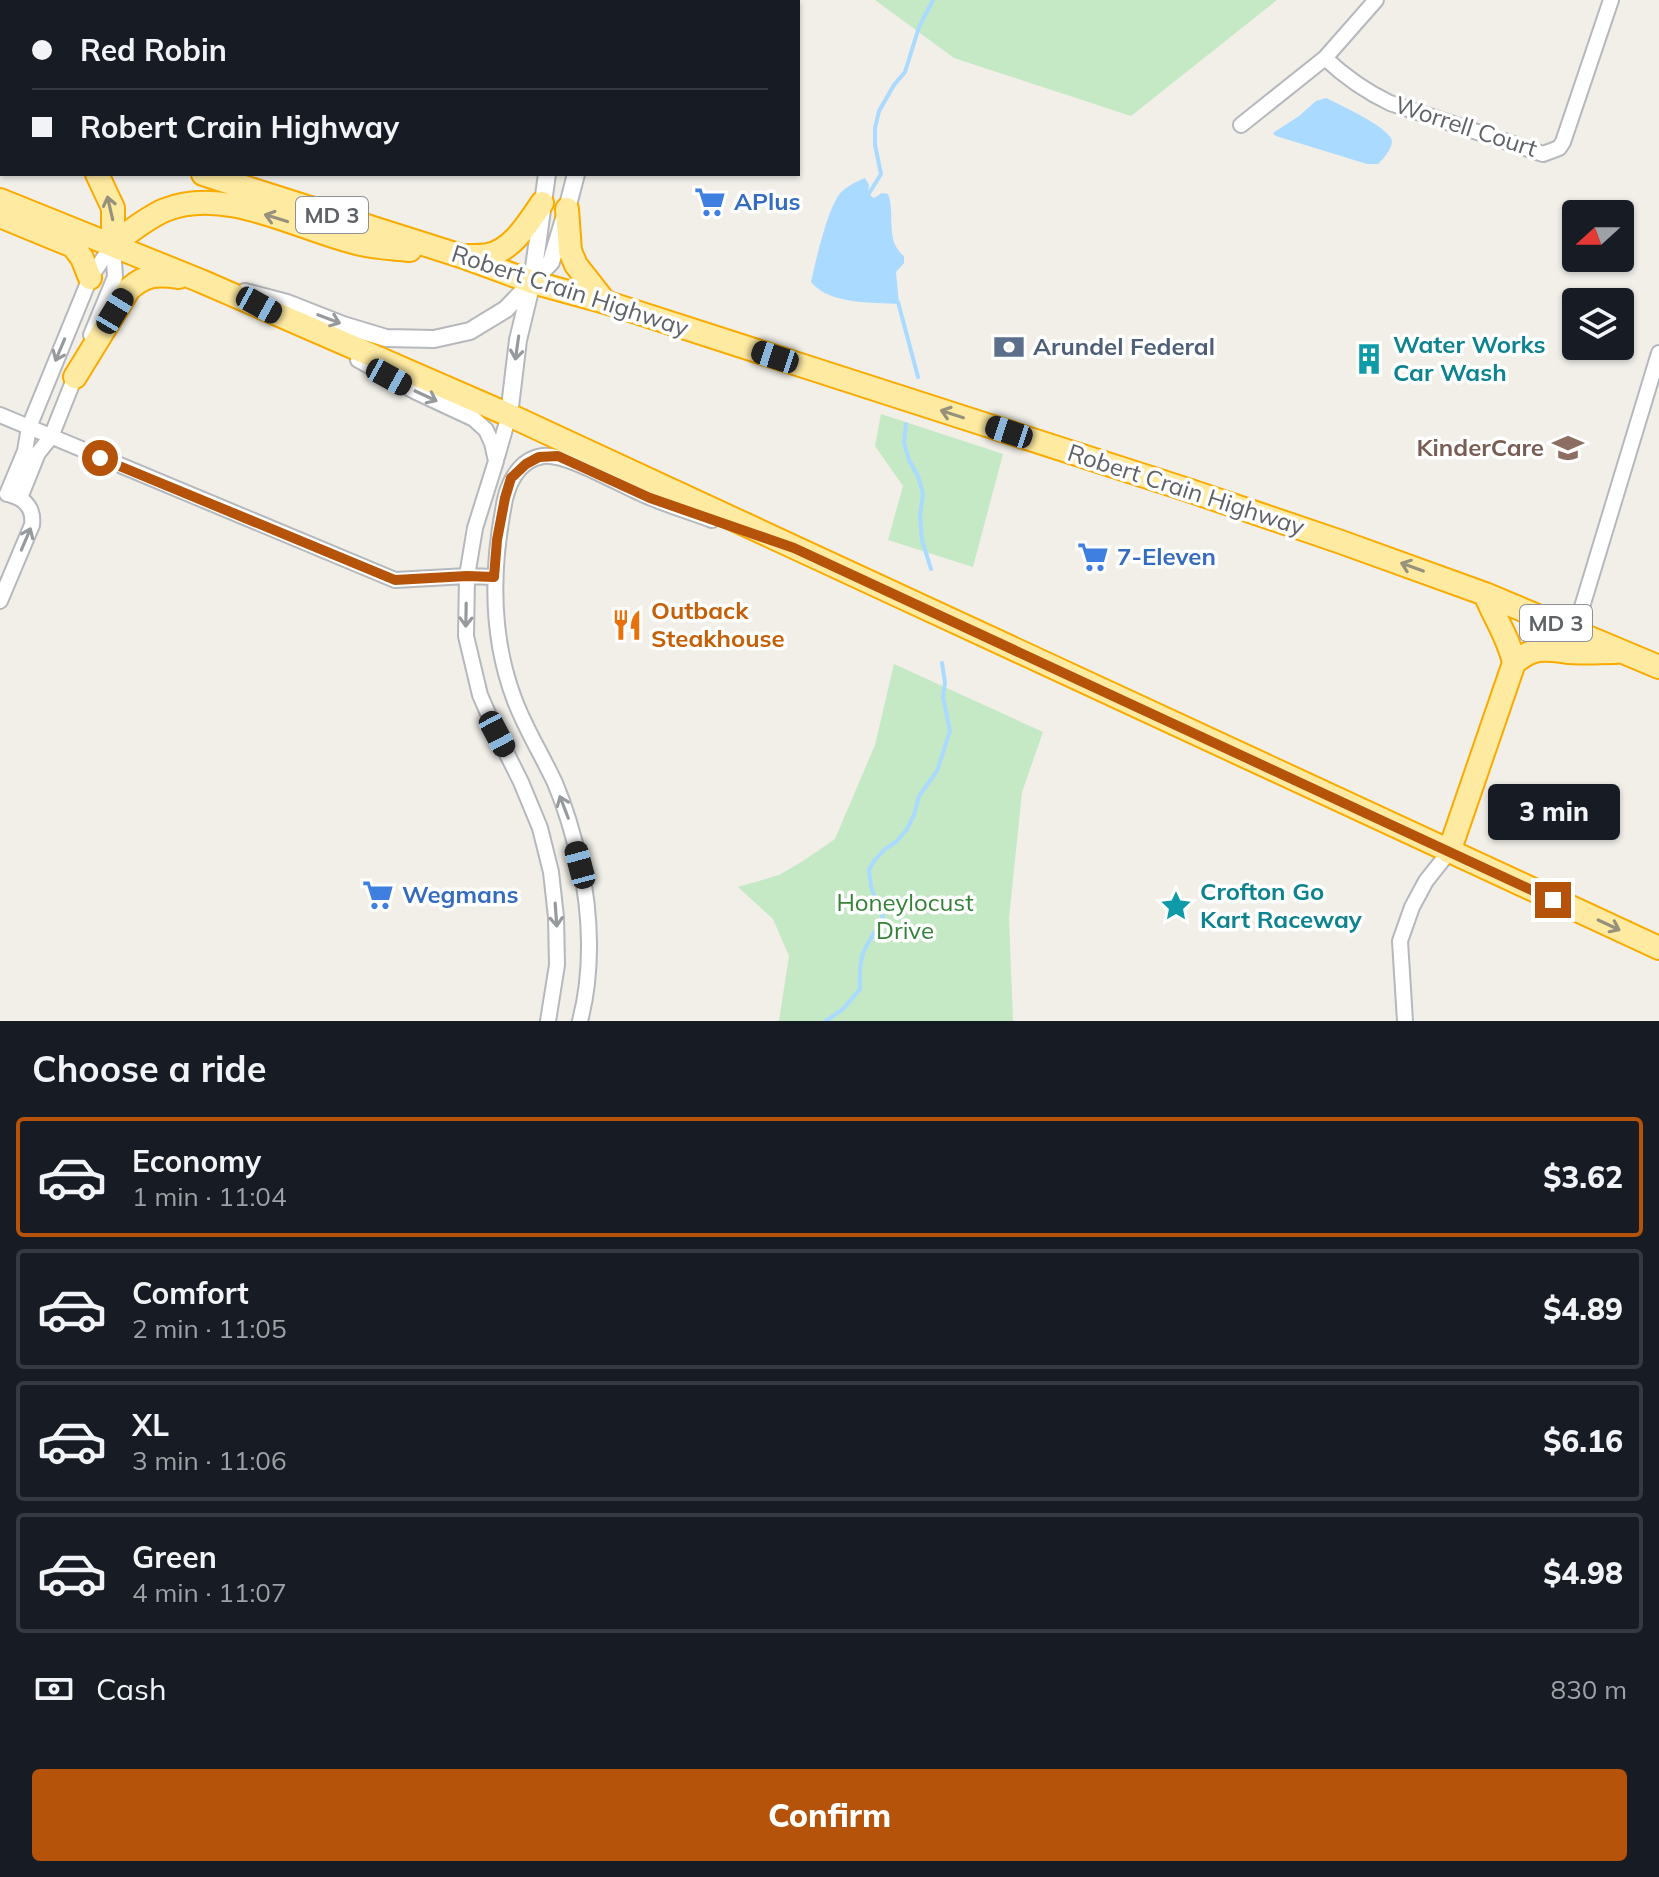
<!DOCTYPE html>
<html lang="en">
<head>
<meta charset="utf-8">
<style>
  :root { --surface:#171b24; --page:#242831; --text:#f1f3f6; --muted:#9ea1a6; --line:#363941; --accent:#b45309 }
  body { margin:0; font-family:Mulish,sans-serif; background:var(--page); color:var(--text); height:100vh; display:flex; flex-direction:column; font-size:30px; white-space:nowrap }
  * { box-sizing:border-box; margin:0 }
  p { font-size:26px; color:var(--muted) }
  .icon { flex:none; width:44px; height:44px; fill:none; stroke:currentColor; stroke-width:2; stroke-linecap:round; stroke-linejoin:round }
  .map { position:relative; height:1021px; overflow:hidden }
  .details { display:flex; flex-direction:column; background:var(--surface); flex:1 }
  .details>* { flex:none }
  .top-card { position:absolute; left:0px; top:0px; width:800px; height:176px; box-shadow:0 2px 6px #0004; display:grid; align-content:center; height:176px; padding:0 32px; background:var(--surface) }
  .needle { width:52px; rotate:249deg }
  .tools { position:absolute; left:1562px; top:200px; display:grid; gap:16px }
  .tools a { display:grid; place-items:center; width:72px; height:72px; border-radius:8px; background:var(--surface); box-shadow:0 2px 6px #0004; font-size:40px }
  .end { position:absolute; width:36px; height:36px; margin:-18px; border:10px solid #b45309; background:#fff; box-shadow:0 0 0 4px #fff }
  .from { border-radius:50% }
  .bubble { position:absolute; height:56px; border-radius:8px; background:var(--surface); box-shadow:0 2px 6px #0004; font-size:26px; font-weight:800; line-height:56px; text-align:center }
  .car { position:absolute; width:24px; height:48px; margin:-24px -12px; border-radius:10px; box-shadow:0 0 6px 2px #0007; background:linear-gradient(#222 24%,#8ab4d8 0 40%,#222 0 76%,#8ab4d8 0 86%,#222 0) }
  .top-card b { display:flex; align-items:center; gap:28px; height:76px; font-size:30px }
  .top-card b+b { border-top:2px solid var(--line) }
  .top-card i { width:20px; height:20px; background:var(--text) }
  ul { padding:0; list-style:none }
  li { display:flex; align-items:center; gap:24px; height:120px; margin:0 16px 12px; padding:0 16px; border:4px solid var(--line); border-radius:8px }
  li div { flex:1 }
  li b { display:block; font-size:30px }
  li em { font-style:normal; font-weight:800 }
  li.selected { border-color:var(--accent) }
  li>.icon { width:72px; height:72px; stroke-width:1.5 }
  h2 { padding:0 32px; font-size:36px; line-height:96px }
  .pay { display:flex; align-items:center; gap:20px; height:88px; padding:0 32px; font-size:30px }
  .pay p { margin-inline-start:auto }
  .cta { display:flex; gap:16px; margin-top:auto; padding:16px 32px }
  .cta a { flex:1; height:92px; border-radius:8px; background:var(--accent); color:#fff; font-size:32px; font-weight:800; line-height:92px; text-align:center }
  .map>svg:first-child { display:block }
  .green { fill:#c5e8c5 }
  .water { fill:#aadaff }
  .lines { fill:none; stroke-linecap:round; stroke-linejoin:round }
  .stream { stroke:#aadaff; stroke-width:4 }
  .minor-casing { stroke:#b5b8bc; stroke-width:18 }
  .tertiary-casing { stroke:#b5b8bc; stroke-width:20 }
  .trunk-casing { stroke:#f9ab00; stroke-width:26 }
  .minor { stroke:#fff; stroke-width:14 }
  .tertiary { stroke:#fff; stroke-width:16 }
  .trunk { stroke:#feeaa1; stroke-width:22 }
  .oneway { stroke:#97927c }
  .oneway2 { stroke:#979a9d }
  .route { stroke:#b45309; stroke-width:10 }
  .labels { text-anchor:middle; stroke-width:7; stroke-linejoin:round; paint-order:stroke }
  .shield { fill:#fff; stroke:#8f9295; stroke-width:2 }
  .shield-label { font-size:22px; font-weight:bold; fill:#5f6368 }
  .street-label { font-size:24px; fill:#5f6368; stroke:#fff }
  .shop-label { font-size:24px; font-weight:bold; fill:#366cbe; stroke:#fff; text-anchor:start }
  .culture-label { font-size:24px; font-weight:bold; fill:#0d838f; stroke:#fff; text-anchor:start }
  .service-label { font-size:24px; font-weight:bold; fill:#4e5e75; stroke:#fff; text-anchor:start }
  .education-label { font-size:24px; font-weight:bold; fill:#785e54; stroke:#fff; text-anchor:end }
  .food-label { font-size:24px; font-weight:bold; fill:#c56008; stroke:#fff; text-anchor:start }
  .park-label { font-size:24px; fill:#348238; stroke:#fff }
</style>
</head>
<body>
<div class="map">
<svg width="1659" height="1021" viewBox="0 0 1659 1021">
  <rect width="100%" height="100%" fill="#f1efe8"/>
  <path class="green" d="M875,0H1277L1131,116L954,58Z
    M881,414L1003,454L973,567L888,540L903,486L875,446Z
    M894,664L1043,732L1022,792L1009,918L1013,1021H779L789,956L773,919L738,887L779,875L803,861L835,839L875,745Z"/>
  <path class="water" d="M1326,98C1338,104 1391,128 1392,141C1392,149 1383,159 1378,164H1367L1276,136L1273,133L1299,116L1316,101Z
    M865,178L869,185L868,194L874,198L882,193L888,194C896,214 884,240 904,256V263L896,272L899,304C872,302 830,305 811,282C816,260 826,215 838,196C844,187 856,182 865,178Z"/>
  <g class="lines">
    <path class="stream" d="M868,195L881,174L875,145V128L879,111L894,85L905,72L919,27L933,0
      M898,302L918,377
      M906,424L904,443L909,460L918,476L923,494L920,515L922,540L931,569
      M826,1021L843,1009L860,989C858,951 865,949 883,918L871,887L869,870L874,861L885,849L896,842L907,829L914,815L919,796L937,771L950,731L943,697L945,683L942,663"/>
    <defs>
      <path id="minor" d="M1325,58C1345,77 1365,91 1390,103L1543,154L1559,148L1563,142L1611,0
        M1241,125L1325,58L1376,0
        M91,335L115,277L113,244
        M358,360L414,391L474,419L486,430L492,443L496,461L475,528L467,576L466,636L480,695L497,734L521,782L540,828L551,872L556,917L557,965L548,1021
        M0,415L395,580L467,576L494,577
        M497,457L509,415
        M7,494L25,451L29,427L90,278L113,244
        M20,498L38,453L51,437L78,369
        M0,601L32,525C34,509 26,499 11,495
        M1575,630L1659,353
        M580,1021C593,972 591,914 580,864C574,837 566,809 555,783C542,755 526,730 515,701C491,639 491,575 503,510C506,488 516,460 543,456C568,453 623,487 649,497C670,506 691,512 712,520
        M1405,1021L1400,941L1412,907L1426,881L1449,852"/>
      <path id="tertiary" d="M580,2V0
        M616,2L617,0
        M245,292L287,303L343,325L386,338L434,339L470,331L506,309L551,262L567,209L576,174
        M509,415L518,340L532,282L547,174"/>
      <path id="trunk" d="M0,109L2,110
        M97,174L113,208V244
        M203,174L461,256L532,282L605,302L1188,490L1341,542L1485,594L1659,667
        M0,200L201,281L509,415L1659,948
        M567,209L570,251L576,265L605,302
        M0,216L73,246L82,258L90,278
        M113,244C130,232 146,218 165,210C227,185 301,231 361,244C377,248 394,248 410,250
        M468,256C475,256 482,256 488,255C513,250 528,223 542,203
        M75,377L129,289C146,274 157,274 179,277
        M1514,663C1534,646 1545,649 1569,652C1585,653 1601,652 1616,652
        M1449,852L1514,663C1509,638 1494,617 1485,594"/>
    </defs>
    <use href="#minor" class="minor-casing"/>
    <use href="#tertiary" class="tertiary-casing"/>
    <use href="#trunk" class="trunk-casing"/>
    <use href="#minor" class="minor"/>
    <use href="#tertiary" class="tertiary"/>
    <use href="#trunk" class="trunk"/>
  </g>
  <defs><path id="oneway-shaft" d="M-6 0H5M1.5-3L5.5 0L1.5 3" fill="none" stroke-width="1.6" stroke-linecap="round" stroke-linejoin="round" transform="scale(2)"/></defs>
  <g class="oneway">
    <use href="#oneway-shaft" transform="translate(110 208) rotate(-103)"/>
    <use href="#oneway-shaft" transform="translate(276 218) rotate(-163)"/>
    <use href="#oneway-shaft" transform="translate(952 414) rotate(-162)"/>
    <use href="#oneway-shaft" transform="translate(1412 567) rotate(-160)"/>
    <use href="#oneway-shaft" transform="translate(1609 925) rotate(25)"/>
  </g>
  <g class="oneway2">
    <use href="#oneway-shaft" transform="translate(329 319) rotate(21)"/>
    <use href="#oneway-shaft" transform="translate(517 348) rotate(98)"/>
    <use href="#oneway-shaft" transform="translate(60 350) rotate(113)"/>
    <use href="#oneway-shaft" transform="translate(426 396) rotate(25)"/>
    <use href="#oneway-shaft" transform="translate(26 539) rotate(-67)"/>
    <use href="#oneway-shaft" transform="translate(466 615) rotate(91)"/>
    <use href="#oneway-shaft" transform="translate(564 807) rotate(-111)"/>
    <use href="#oneway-shaft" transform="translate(556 915) rotate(86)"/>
  </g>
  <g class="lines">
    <path class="route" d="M100,458L395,580L467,576L494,577L497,540L505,498L511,478L526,464L539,457L558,456L650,498L794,548L1553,900"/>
  </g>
  <defs>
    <symbol id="supermarket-bare" viewBox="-9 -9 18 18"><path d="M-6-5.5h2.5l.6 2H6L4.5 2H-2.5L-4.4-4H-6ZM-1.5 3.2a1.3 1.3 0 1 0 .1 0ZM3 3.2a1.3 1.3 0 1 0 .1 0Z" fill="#3f7fe0" stroke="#fff" stroke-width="2.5" paint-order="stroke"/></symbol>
    <symbol id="bank-bare" viewBox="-9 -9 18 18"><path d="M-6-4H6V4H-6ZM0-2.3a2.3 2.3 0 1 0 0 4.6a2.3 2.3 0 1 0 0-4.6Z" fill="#5c6f8a" stroke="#fff" stroke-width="2.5" paint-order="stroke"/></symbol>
    <symbol id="building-bare" viewBox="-9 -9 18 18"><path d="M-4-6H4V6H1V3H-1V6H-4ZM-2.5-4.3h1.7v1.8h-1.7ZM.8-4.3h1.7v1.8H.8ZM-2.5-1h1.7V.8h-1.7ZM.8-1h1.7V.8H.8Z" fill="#0f9aa8" stroke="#fff" stroke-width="2.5" paint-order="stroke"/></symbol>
    <symbol id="school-bare" viewBox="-9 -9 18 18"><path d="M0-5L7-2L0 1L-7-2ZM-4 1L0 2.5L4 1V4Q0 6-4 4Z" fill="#8d6e63" stroke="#fff" stroke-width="2.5" paint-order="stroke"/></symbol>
    <symbol id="restaurant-bare" viewBox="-9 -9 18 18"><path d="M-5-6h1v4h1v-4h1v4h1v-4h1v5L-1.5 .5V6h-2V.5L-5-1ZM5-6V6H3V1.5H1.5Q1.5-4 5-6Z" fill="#e8710a" stroke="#fff" stroke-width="2.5" paint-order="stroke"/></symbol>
    <symbol id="sight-bare" viewBox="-9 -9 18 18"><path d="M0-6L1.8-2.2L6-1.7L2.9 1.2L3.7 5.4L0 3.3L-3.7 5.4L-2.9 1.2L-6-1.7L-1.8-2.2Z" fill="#0f9aa8" stroke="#fff" stroke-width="2.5" paint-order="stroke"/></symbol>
  </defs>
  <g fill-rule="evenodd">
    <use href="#supermarket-bare" x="688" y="180" width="44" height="44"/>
    <use href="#bank-bare" x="987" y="325" width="44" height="44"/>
    <use href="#building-bare" x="1347" y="337" width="44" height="44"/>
    <use href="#school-bare" x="1546" y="426" width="44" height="44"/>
    <use href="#supermarket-bare" x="1071" y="535" width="44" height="44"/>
    <use href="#restaurant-bare" x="605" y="603" width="44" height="44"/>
    <use href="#supermarket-bare" x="356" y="873" width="44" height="44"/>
    <use href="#sight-bare" x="1154" y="884" width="44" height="44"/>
  </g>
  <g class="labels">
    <g class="shield">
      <rect x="296" y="197" width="72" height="36" rx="6"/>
      <rect x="1520" y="605" width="72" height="36" rx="6"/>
    </g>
    <g class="shield-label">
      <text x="332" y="223">MD 3</text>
      <text x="1556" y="631">MD 3</text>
    </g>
    <g class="street-label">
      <text transform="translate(1466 127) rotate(18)" y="8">Worrell Court</text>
      <text transform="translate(570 291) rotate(18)" y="8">Robert Crain Highway</text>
      <text transform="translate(1186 490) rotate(18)" y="8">Robert Crain Highway</text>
    </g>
    <g class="shop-label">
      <text x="734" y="210">APlus</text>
      <text x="1117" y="565">7-Eleven</text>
      <text x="402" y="903">Wegmans</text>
    </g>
    <g class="culture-label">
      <text x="1393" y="353">Water Works<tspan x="1393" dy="28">Car Wash</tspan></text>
      <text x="1200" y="900">Crofton Go<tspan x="1200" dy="28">Kart Raceway</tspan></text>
    </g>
    <g class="service-label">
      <text x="1033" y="355">Arundel Federal</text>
    </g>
    <g class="education-label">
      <text x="1544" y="456">KinderCare</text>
    </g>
    <g class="food-label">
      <text x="651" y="619">Outback<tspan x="651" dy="28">Steakhouse</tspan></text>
    </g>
    <g class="park-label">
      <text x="905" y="911">Honeylocust<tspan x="905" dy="28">Drive</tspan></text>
    </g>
  </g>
</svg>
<div class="tools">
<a><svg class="needle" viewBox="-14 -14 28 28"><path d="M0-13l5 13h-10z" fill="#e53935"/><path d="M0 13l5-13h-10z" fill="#9ea1a6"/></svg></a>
<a><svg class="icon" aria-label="layers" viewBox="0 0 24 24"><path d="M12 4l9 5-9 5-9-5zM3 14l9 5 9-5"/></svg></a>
</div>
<i class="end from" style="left:100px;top:458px"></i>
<i class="end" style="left:1553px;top:900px"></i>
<div class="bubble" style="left:1488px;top:784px;width:132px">3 min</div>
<i class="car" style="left:259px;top:305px;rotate:119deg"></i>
<i class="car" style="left:115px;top:311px;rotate:31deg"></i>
<i class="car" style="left:775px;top:357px;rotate:288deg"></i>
<i class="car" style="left:389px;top:377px;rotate:119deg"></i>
<i class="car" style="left:1009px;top:432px;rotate:288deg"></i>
<i class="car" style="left:497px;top:734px;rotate:152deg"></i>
<i class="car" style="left:580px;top:865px;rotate:345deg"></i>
<div class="top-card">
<b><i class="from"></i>Red Robin</b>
<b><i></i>Robert Crain Highway</b>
</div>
</div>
<section class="details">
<h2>Choose a ride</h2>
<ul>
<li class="selected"><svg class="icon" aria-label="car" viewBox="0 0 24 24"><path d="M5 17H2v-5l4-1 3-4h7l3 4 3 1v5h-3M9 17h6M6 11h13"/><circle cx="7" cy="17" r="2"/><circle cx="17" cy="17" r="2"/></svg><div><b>Economy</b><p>1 min · 11:04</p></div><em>$3.62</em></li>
<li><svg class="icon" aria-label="car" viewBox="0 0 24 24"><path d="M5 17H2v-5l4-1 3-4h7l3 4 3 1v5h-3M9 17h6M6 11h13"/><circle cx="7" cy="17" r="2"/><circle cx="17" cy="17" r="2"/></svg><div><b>Comfort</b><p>2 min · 11:05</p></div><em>$4.89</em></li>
<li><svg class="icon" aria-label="car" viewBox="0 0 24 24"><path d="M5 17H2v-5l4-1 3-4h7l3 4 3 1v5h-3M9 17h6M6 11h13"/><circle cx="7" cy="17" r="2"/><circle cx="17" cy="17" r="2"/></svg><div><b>XL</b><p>3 min · 11:06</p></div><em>$6.16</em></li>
<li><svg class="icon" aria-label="car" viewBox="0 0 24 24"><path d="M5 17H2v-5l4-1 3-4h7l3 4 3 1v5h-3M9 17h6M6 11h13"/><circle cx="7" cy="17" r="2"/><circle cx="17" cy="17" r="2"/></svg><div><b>Green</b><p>4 min · 11:07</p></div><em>$4.98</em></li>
</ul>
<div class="pay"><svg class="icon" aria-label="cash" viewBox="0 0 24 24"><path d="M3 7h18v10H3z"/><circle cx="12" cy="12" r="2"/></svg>Cash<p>830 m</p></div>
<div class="cta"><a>Confirm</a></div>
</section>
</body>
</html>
